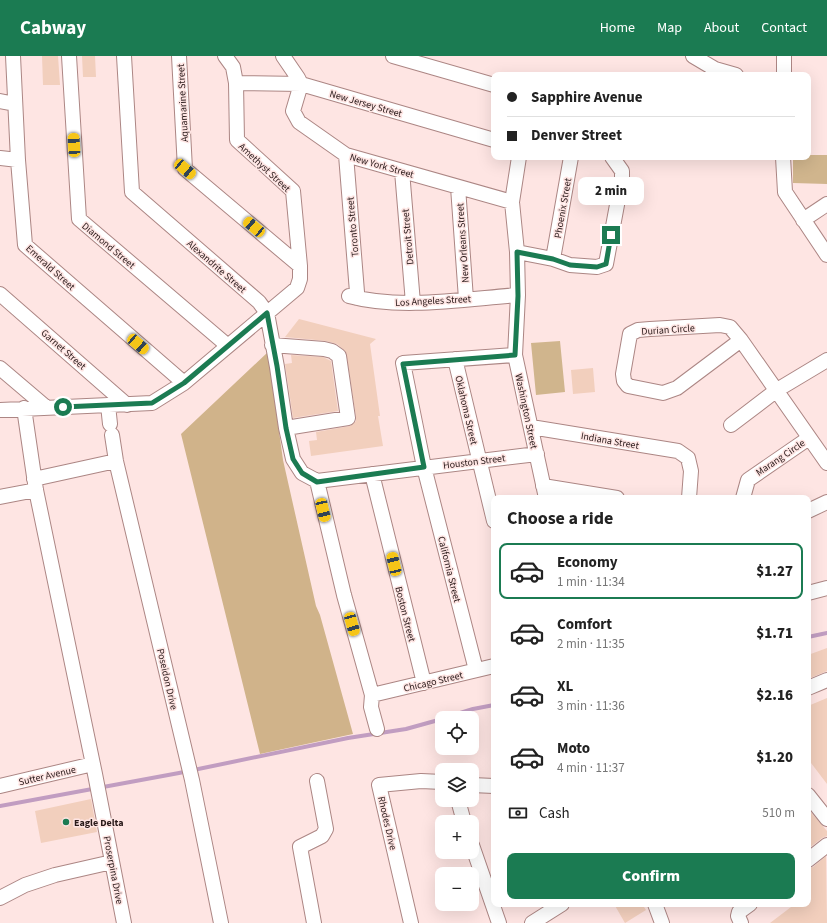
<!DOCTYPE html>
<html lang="en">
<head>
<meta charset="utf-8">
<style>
  :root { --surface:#fff; --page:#f2f2f2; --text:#222; --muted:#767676; --line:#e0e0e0; --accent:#1b7b52 }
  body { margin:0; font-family:"Source Sans 3",sans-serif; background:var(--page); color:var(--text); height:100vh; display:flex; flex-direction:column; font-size:15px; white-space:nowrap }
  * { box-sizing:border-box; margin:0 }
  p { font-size:13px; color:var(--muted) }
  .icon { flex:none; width:22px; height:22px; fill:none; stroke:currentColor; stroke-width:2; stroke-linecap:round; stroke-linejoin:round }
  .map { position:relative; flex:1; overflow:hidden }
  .drawer { position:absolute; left:491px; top:439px; width:320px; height:412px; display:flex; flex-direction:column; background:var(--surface); border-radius:8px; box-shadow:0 4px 16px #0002 }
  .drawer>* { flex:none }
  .top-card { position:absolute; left:491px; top:16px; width:320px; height:88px; border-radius:8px; box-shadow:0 4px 16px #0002; display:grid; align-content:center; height:88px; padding:0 16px; background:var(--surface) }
  .tools { position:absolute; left:435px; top:655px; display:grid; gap:8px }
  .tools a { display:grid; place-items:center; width:44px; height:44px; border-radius:8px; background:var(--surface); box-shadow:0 4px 16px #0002; font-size:20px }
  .end { position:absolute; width:18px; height:18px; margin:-9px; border:5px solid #1b7b52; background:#fff; box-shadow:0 0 0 2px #fff }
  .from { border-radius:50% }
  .bubble { position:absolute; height:28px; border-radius:8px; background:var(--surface); box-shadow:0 4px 16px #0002; font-size:13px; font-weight:800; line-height:28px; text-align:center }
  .car { position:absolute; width:12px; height:24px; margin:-12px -6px; border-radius:5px; box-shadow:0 0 3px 1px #0007; background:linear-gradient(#f5c518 24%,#345 0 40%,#f5c518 0 76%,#345 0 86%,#f5c518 0) }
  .top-card b { display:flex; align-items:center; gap:14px; height:38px; font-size:15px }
  .top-card b+b { border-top:1px solid var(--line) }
  .top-card i { width:10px; height:10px; background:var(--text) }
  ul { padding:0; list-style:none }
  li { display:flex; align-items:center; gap:12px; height:56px; margin:0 8px 6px; padding:0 8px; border:2px solid transparent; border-radius:8px }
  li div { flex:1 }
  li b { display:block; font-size:15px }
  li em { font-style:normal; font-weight:800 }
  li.active { border-color:var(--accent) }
  li>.icon { width:36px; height:36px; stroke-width:1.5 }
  h2 { padding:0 16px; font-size:18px; line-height:48px }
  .pay { display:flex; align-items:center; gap:10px; height:44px; padding:0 16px; font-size:15px }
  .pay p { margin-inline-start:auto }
  .cta { display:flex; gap:8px; margin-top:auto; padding:8px 16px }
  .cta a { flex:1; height:46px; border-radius:8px; background:var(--accent); color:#fff; font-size:16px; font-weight:800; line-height:46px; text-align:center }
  header { display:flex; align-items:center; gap:24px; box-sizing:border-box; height:56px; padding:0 20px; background:var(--accent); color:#fff }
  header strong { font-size:19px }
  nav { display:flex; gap:22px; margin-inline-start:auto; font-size:14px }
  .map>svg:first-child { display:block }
  .green { fill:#d0b58d }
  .forest { fill:#d0b38a }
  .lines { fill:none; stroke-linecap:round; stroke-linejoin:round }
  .stream { stroke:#c19dc1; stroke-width:4 }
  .building { fill:#f2cfbd }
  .minor-casing { stroke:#ac8684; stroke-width:16 }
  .minor { stroke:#fff; stroke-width:14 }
  .route { stroke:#1b7b52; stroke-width:5 }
  .poi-dot { fill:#1b7b52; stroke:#fee5e3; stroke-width:1.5 }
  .labels { text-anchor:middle; stroke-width:3; stroke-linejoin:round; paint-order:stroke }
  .street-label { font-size:10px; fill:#291a1a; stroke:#fee5e3 }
  .poi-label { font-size:10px; font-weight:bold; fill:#291a1a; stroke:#fee5e3; text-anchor:start }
</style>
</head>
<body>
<header>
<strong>Cabway</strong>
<nav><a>Home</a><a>Map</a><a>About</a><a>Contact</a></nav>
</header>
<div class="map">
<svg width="827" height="867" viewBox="0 0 827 867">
  <rect width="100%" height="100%" fill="#fee5e3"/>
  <path class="green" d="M808,99H827V128L793,127V101H808Z
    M560,285L565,336L536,339L531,287Z"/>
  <path class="forest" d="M268,296L283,404L316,550L320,559L353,678L260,698L181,378Z"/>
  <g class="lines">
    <path class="stream" d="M808,581L827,577
      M444,662L473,653L494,649
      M0,750L179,717L348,682L406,673L442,663"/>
  </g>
  <path class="building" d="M42,0H58L60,29H43Z
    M82,0H95L96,21H83Z
    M299,263L376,283L370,288L380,360H378L383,390L311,400L309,385L317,384L316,376L350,370L356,365V361L346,296L337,288L326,285L285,281Z
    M291,299L323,301L331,305L338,355L293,362L285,308L292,307Z
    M593,312L595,336L573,338L571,314Z
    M827,592V615L808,623V599Z
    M827,642V728L808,703V650Z
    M91,743L97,776L41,787L35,755Z
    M808,753L827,775V780L822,782L808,793Z
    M826,800L827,867H770L795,848H808V812L813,811Z
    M614,848H642L646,854L625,867Z"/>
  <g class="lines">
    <defs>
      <path id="minor" d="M13,0L18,104L25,189L184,327
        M69,0L79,163L228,290
        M124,0L132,136L259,246L267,257L277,311L286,372L293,403L302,417L317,425
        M179,0L185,113L300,210
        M283,0L298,22L301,28L293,55L299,66L346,99L512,146
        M393,0L494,29
        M693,0L715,13L736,19
        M784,19V0
        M236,27L301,28L494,84
        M0,45L15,48
        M346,99L357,236V242
        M519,101L512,146L517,196L518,239L515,299L546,442
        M783,101L785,136L827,199
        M0,102L18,104
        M402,115L413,247
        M458,131L466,243
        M803,164L827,148
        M517,196L553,203L570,209L597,211L606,208L622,122V115L612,101
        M553,203L571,101
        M0,238L127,349
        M349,240C400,254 465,243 518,239
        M741,284L677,332L663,337L628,330L624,325L623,318L630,278L638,274L650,273L720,269L730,271L741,284L827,407
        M272,289L324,293L332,295L339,300L348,362L286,372
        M455,303L494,465
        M0,312L47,352
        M108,349L110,368
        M24,352L36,434L95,718L124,867
        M0,354L152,347L184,327L297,232L300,223V210L293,135L237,84L236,27L233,11L225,0
        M731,369L777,334L827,304
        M531,371L678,395L688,402L691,415L689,442
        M112,379L116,405L192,724L221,867
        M372,418L424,627
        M34,423L116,405
        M317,425L344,539L372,639L371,651L377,673
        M317,425L537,398
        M543,430L617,442
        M0,441L36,434
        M743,442L748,424L809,382
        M808,455L827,446
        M808,537L827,532
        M476,614L424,411L403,307L515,299
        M808,632L827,624
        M372,639L494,610
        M472,729L494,730
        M0,730L93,708
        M808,739L827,763
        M458,744L464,766
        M472,789L499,867
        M808,804L827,789
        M0,842L25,829L55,819L112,806
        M655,848L662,867
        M314,867L300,791L322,780L326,773L317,725
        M411,867L379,729L421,725L442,726
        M532,867L562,848
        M741,867L738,860L739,856L750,848"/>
    </defs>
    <use href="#minor" class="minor-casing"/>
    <use href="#minor" class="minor"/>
  </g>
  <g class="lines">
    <path class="route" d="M63,351L152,347L184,327L267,257L277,310L286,372L293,403L302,417L317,426L424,411L403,308L515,299L518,240L517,196L553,203L570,209L597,211L606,208L611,179"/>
  </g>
  <circle class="poi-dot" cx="66" cy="766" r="4"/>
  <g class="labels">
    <g class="street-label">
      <text transform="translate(182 47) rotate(-93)" y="4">Aquamarine Street</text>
      <text transform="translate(366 47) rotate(16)" y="4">New Jersey Street</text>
      <text transform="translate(382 109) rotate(16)" y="4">New York Street</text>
      <text transform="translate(265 111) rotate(43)" y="4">Amethyst Street</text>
      <text transform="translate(562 152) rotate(-80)" y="4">Phoenix Street</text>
      <text transform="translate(352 171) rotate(-95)" y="4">Toronto Street</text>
      <text transform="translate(407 181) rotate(-95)" y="4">Detroit Street</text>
      <text transform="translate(462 187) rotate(-94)" y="4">New Orleans Street</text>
      <text transform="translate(109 189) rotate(40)" y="4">Diamond Street</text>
      <text transform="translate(217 210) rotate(41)" y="4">Alexandrite Street</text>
      <text transform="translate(51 211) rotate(42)" y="4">Emerald Street</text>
      <text transform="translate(433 244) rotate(-3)" y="4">Los Angeles Street</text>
      <text transform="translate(668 273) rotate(-4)" y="4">Durian Circle</text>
      <text transform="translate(64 293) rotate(41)" y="4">Garnet Street</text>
      <text transform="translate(467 354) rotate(77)" y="4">Oklahoma Street</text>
      <text transform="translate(527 355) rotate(78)" y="4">Washington Street</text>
      <text transform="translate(610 384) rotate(10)" y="4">Indiana Street</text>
      <text transform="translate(780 401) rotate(-34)" y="4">Marang Circle</text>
      <text transform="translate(474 405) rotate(-7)" y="4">Houston Street</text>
      <text transform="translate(450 513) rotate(76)" y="4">California Street</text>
      <text transform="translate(406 558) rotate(76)" y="4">Boston Street</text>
      <text transform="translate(168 623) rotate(77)" y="4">Poseidon Drive</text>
      <text transform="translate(433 625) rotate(-13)" y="4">Chicago Street</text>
      <text transform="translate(47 719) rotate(-13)" y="4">Sutter Avenue</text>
      <text transform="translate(388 767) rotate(77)" y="4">Rhodes Drive</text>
      <text transform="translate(114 814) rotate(79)" y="4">Proserpina Drive</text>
    </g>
    <g class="poi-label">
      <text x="74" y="770">Eagle Delta</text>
    </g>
  </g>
</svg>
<div class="tools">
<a><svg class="icon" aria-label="locate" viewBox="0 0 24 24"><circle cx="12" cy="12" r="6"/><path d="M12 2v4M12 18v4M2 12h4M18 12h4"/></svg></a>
<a><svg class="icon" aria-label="layers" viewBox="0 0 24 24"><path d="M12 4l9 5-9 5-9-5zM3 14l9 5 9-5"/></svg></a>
<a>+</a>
<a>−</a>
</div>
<i class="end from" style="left:63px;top:351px"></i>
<i class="end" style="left:611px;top:179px"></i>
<div class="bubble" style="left:578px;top:121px;width:66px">2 min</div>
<i class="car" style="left:74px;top:89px;rotate:357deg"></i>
<i class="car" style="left:185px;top:113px;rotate:130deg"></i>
<i class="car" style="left:254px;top:171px;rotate:310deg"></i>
<i class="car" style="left:138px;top:288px;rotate:131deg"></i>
<i class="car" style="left:323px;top:454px;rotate:167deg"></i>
<i class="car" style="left:394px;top:508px;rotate:347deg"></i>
<i class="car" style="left:352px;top:568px;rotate:164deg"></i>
<div class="top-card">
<b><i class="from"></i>Sapphire Avenue</b>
<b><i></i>Denver Street</b>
</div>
<section class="drawer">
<h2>Choose a ride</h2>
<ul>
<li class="active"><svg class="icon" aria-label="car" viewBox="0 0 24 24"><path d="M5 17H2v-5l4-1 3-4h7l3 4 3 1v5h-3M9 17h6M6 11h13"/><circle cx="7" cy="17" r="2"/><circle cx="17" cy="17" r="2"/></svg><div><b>Economy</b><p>1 min · 11:34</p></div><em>$1.27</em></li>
<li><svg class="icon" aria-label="car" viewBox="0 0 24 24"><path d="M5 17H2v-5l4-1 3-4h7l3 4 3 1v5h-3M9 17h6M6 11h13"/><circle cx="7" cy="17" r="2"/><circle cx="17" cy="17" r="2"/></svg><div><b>Comfort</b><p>2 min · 11:35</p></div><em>$1.71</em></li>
<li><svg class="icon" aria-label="car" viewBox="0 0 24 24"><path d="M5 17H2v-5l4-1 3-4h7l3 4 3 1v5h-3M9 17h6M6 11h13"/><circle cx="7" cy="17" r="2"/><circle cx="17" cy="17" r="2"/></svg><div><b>XL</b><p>3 min · 11:36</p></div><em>$2.16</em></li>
<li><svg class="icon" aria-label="car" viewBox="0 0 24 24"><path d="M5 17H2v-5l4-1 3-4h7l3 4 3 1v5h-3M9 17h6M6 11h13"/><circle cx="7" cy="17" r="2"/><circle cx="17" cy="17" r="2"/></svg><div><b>Moto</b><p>4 min · 11:37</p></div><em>$1.20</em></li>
</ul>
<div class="pay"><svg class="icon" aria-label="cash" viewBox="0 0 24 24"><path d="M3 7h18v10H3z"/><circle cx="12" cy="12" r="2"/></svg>Cash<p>510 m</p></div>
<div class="cta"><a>Confirm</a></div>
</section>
</div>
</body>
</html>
